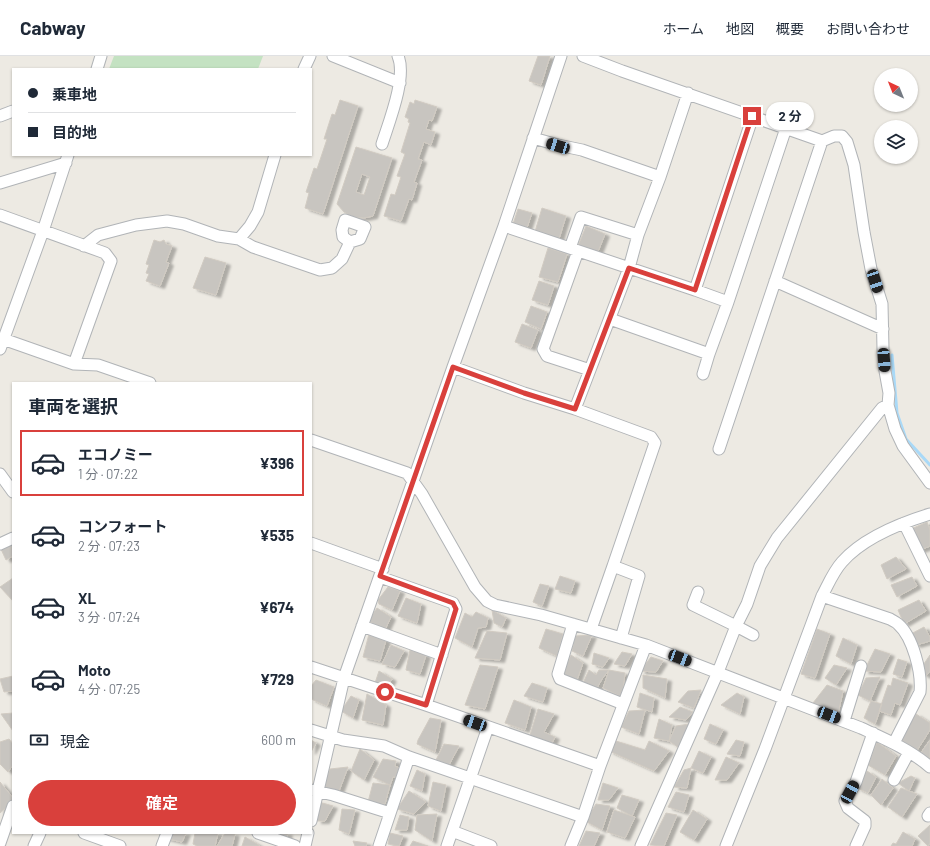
<!DOCTYPE html>
<html lang="ja">
<head>
<meta charset="utf-8">
<style>
  :root { --surface:#fff; --page:#f2f2f3; --text:#1f2937; --muted:#747a83; --line:#e0e1e3; --accent:#d9403c }
  body { margin:0; font-family:Barlow,"Noto Sans JP",sans-serif; background:var(--page); color:var(--text); height:100vh; display:flex; flex-direction:column; font-size:15px; white-space:nowrap }
  * { box-sizing:border-box; margin:0 }
  p { font-size:13px; color:var(--muted) }
  .icon { flex:none; width:22px; height:22px; fill:none; stroke:currentColor; stroke-width:2; stroke-linecap:round; stroke-linejoin:round }
  .map { position:relative; flex:1; overflow:hidden }
  .sheet { position:absolute; left:12px; top:326px; width:300px; height:452px; display:flex; flex-direction:column; background:var(--surface); border-radius:0px; box-shadow:0 1px 3px #0004 }
  .sheet>* { flex:none }
  .guide { position:absolute; left:12px; top:12px; width:300px; height:88px; border-radius:0px; box-shadow:0 1px 3px #0004; display:grid; align-content:center; height:88px; padding:0 16px; background:var(--surface) }
  .needle { width:26px; rotate:317deg }
  .buttons { position:absolute; left:874px; top:12px; display:grid; gap:8px }
  .buttons a { display:grid; place-items:center; width:44px; height:44px; border-radius:50%; background:var(--surface); box-shadow:0 1px 3px #0004; font-size:20px }
  .end { position:absolute; width:18px; height:18px; margin:-9px; border:5px solid #d9403c; background:#fff; box-shadow:0 0 0 2px #fff }
  .from { border-radius:50% }
  .bubble { position:absolute; height:28px; border-radius:14px; background:var(--surface); box-shadow:0 1px 3px #0004; font-size:13px; font-weight:700; line-height:28px; text-align:center }
  .car { position:absolute; width:12px; height:24px; margin:-12px -6px; border-radius:5px; box-shadow:0 0 3px 1px #0007; background:linear-gradient(#222 24%,#8ab4d8 0 40%,#222 0 76%,#8ab4d8 0 86%,#222 0) }
  .guide b { display:flex; align-items:center; gap:14px; height:38px; font-size:15px }
  .guide b+b { border-top:1px solid var(--line) }
  .guide i { width:10px; height:10px; background:var(--text) }
  ul { padding:0; list-style:none }
  li { display:flex; align-items:center; gap:12px; height:66px; margin:0 8px 6px; padding:0 8px; border:2px solid transparent; border-radius:0px }
  li div { flex:1 }
  li b { display:block; font-size:15px }
  li em { font-style:normal; font-weight:700 }
  li.current { border-color:var(--accent) }
  li>.icon { width:36px; height:36px; stroke-width:1.5 }
  h2 { padding:0 16px; font-size:18px; line-height:48px }
  .pay { display:flex; align-items:center; gap:10px; height:44px; padding:0 16px; font-size:15px }
  .pay p { margin-inline-start:auto }
  .action { display:flex; gap:8px; margin-top:auto; padding:8px 16px }
  .action a { flex:1; height:46px; border-radius:24px; background:var(--accent); color:#fff; font-size:16px; font-weight:700; line-height:46px; text-align:center }
  header { display:flex; align-items:center; gap:24px; box-sizing:border-box; height:56px; padding:0 20px; background:var(--surface); border-bottom:1px solid var(--line) }
  header strong { font-size:19px }
  nav { display:flex; gap:22px; margin-inline-start:auto; font-size:14px }
  .map>svg:first-child { display:block }
  .green { fill:#c4e2c2 }
  .lines { fill:none; stroke-linecap:round; stroke-linejoin:round }
  .stream { stroke:#a9d9f7; stroke-width:3 }
  .building { fill:#c8c5c0; stroke:#d1cbc2; fill-rule:evenodd; filter:url(#shadow) }
  .minor-casing { stroke:#b1b4b7; stroke-width:13 }
  .minor { stroke:#fff; stroke-width:11 }
  .route { stroke:#d9403c; stroke-width:5 }
</style>
</head>
<body>
<header>
<strong>Cabway</strong>
<nav><a>ホーム</a><a>地図</a><a>概要</a><a>お問い合わせ</a></nav>
</header>
<div class="map">
<svg width="930" height="790" viewBox="0 0 930 790">
  <defs>
    <filter id="shadow"><feDropShadow dx="4.5" dy="2.5" stdDeviation="1" flood-color="#0004"/></filter>
  </defs>
  <rect width="100%" height="100%" fill="#edeae3"/>
  <path class="green" d="M114,0H263L258,13H109Z"/>
  <g class="lines">
    <path class="stream" d="M892,299L897,357L906,383L930,409"/>
  </g>
  <path class="building" d="M538,0H550L541,29L529,25Z
    M340,44L358,50L323,158L305,152L309,137L306,136L314,112L317,113L327,83H324L332,58L335,59Z
    M415,44L437,51L432,65L429,64L426,73L435,76L431,89L424,86L418,103L422,104L414,126L417,127L412,144L409,143L401,165L384,160L391,138L395,139L401,121L397,120L405,98L401,96L410,67L408,66L409,63L405,61L410,46L414,48Z
    M356,91L392,102L373,160L364,162L353,161L344,156L337,148ZM362,118L370,121L364,139L356,136Z
    M542,152L566,160L558,186L534,179Z
    M518,153L532,157L526,175L512,171Z
    M586,170L605,178L597,198L578,190Z
    M154,184L160,186L164,184L166,188L172,190L166,206L169,207L160,230L146,225L149,218L146,217L149,209L146,208Z
    M548,192L567,198L558,226L539,221Z
    M205,201L226,207L216,239L193,232Z
    M539,225L554,230L548,249L532,244Z
    M531,250L547,256L541,273L525,266Z
    M522,268L538,274L531,292L515,286Z
    M927,466L930,474V490L918,495L909,474Z
    M13,485V500L6,504L0,491Z
    M896,501L906,513L887,523L881,509Z
    M560,520L575,525L571,537L555,533Z
    M912,521L917,530L897,541L891,529Z
    M13,522V545L0,531Z
    M540,528L549,530L542,550L533,546Z
    M388,531L400,535L392,554L379,548L378,544Z
    M406,542L421,548L417,567L398,560Z
    M919,544L926,555L904,568L898,554Z
    M377,552L391,561L383,578L368,565Z
    M492,554L506,562L502,571L494,567Z
    M476,556L488,562L486,571L478,572L472,591L455,582L465,557L472,561Z
    M924,571L930,581V585L916,589L909,579Z
    M546,573L563,578L557,600L539,592Z
    M817,573L830,578L815,622L801,618Z
    M487,575L507,577L500,604L475,602Z
    M369,578L386,584L380,605L363,601Z
    M592,579L583,600L572,595L575,580Z
    M843,582L857,589L851,608L836,600Z
    M391,589L404,595L395,611L382,608Z
    M875,593L890,598L881,616L864,615Z
    M410,594L426,599L420,618L406,614Z
    M622,596L632,598L625,610L614,608Z
    M594,597L609,602L603,611L592,608Z
    M571,599L583,607L577,624L562,618Z
    M930,599V615L926,620L919,615Z
    M651,601L663,605L656,616L640,615Z
    M898,603L907,606L902,621L893,618Z
    M480,609L498,611L485,653L465,649Z
    M834,609L847,612L836,629L825,622Z
    M589,614L596,619L599,614H609L602,623L597,632L583,627Z
    M609,614L625,617L622,641L603,632Z
    M379,615L392,623L387,631L375,627Z
    M643,619L667,623L665,642L643,632Z
    M13,620V635L4,636L0,623Z
    M880,621L870,645L858,639L866,622Z
    M893,622L908,627L900,649L895,647L891,659L879,655L888,629L891,630Z
    M316,624L334,631L327,650L311,643V630Z
    M532,627L547,632L543,646L524,640Z
    M827,629L843,635L838,658L813,647Z
    M701,634L694,652L678,646L688,635Z
    M640,637L654,642L652,656L637,651Z
    M737,637L744,641L740,658L721,649Z
    M367,638L386,649L383,669L362,664Z
    M351,640L359,644L353,662L341,655Z
    M514,644L531,651L525,674L505,667Z
    M871,645L882,648L875,668L864,662Z
    M680,651L693,656L686,664L669,661Z
    M538,653L554,658L544,676L555,681L552,687L530,679Z
    M645,654L639,678L621,671L629,655Z
    M13,657V675L1,658Z
    M916,658L930,667V674L916,696L900,684Z
    M430,662L441,664L435,696L417,688L418,684Z
    M659,663L672,669L669,685L654,682Z
    M689,668L679,692L669,685L676,670Z
    M710,668L723,674L716,688L704,683Z
    M9,683L13,688V709L8,716L0,708V686Z
    M311,684L316,687L311,696Z
    M736,684L744,686L740,700L727,698Z
    M930,684V705L920,698Z
    M616,685L645,694L649,685L669,695L654,715L609,695Z
    M877,686L896,700L885,719L868,709Z
    M444,688L459,690L449,709L436,704Z
    M360,693L374,704L364,724L351,715Z
    M699,695L711,701L703,717L691,712Z
    M726,701L739,707L727,724H715Z
    M383,703L396,705L395,710L404,714L399,721H393L390,729L373,721Z
    M348,711L339,735L322,732L330,713Z
    M691,712L687,732L674,731L684,714Z
    M417,714L425,718L422,735L410,730Z
    M867,715L876,721L868,737L857,732Z
    M911,720L915,722L909,735L898,727Z
    M882,723L893,732L881,749L871,739Z
    M0,726L13,742V746L0,757Z
    M433,726L446,729L441,755L428,750Z
    M373,727L390,729L385,748L368,746Z
    M603,727L618,732L609,744H598Z
    M901,732L917,738L902,761L888,751Z
    M409,735L426,746L414,758L397,753Z
    M676,736L689,739L684,756L668,751Z
    M622,739L639,744L632,760L617,752Z
    M319,746L333,750L325,765H317Z
    M596,748L610,750L602,774L585,765Z
    M342,753L355,754L349,778L339,774Z
    M614,754L635,761L625,782L607,776Z
    M693,754L707,763L694,784L680,776Z
    M666,757L677,759L664,790L650,789Z
    M437,758L432,785L415,774L417,759Z
    M400,759L409,761L407,774H395Z
    M930,769V787L928,790L918,780Z
    M586,775L600,777L594,790H579Z
    M903,776L915,783L912,790H891L893,787L896,788Z
    M167,777H186L182,786L165,782Z
    M195,777H218L215,790H197L193,788Z
    M225,777L235,778L232,790H217Z
    M273,777H288L286,783Z
    M390,777L403,780L399,790L388,788Z
    M245,781L259,789V790H242Z
    M353,785L367,787L366,790H355Z
    M413,785L428,790H410Z"/>
  <g class="lines">
    <defs>
      <path id="minor" d="M333,0L400,27
        M583,0L622,15L822,85L719,393
        M97,13L101,0
        M304,13L310,0
        M0,60L13,55
        M753,60L695,234L728,246L786,72
        M533,82L558,89L582,94L660,121
        M822,85L834,80H842L847,86L854,109L864,176L871,213L882,248L883,293L885,315L889,337L888,349L895,373L903,390L930,427
        M382,88C389,66 407,21 398,0
        M0,127L66,107
        M0,159L105,197L111,205L74,308
        M345,164L365,171L360,183L350,186L343,181L342,174Z
        M504,170L695,234
        M239,183L250,170L258,156L275,99
        M84,190L98,179L136,169L167,165L184,168L218,180L239,183L253,191L320,214L332,212L342,203L350,186
        M570,192L581,161L638,179
        M578,195L543,293L547,300L590,314
        M775,225L883,273
        M610,263L709,298L728,246
        M3,283L74,308L98,309L150,327
        M0,293L43,175L68,99
        M453,311L524,337L575,353
        M703,318L709,298
        M311,384L407,417L422,438L475,531L487,545L495,549L541,559L646,589L861,672C885,683 909,693 930,711
        M0,418L13,436
        M904,467L930,520
        M311,487L383,513
        M0,488L13,482
        M613,510L655,387L651,381L575,353L629,212L638,179L660,121L688,37
        M380,521L453,547L456,553L426,649
        M698,536L693,549L736,570L753,579
        M822,540L890,563C893,565 896,566 898,568C913,581 922,617 920,636L894,687
        M573,568L558,618L560,623L623,648
        M362,570L442,599
        M591,573L613,510L639,520L621,582
        M311,611L426,649L600,710
        M844,665L861,610
        M311,674L343,684L384,690L409,701L583,761
        M894,724L909,696
        M311,734L333,739L390,757
        M928,760L930,757
        M311,765L344,622L453,311L504,170L561,0
        M452,775L491,790
        M84,777L120,790
        M258,777L295,790
        M0,787L13,750
        M34,790L40,777
        M162,790L167,777
        M305,790L308,777
        M379,790L409,701
        M447,790L488,671
        M571,790L583,761L600,710L646,589
        M641,790L718,616L736,570L747,548L760,510L777,482L882,352L888,349
        M726,790L765,693L822,540C828,529 833,516 842,506C863,482 901,467 930,458
        M856,790L865,770V765L848,752L845,745L856,726L873,677"/>
    </defs>
    <use href="#minor" class="minor-casing"/>
    <use href="#minor" class="minor"/>
  </g>
  <g class="lines">
    <path class="route" d="M385,636L426,649L456,553L453,547L380,520L453,311L524,337L575,353L629,212L695,234L752,60"/>
  </g>
</svg>
<div class="buttons">
<a><svg class="needle" viewBox="-14 -14 28 28"><path d="M0-13l5 13h-10z" fill="#e53935"/><path d="M0 13l5-13h-10z" fill="#747a83"/></svg></a>
<a><svg class="icon" aria-label="layers" viewBox="0 0 24 24"><path d="M12 4l9 5-9 5-9-5zM3 14l9 5 9-5"/></svg></a>
</div>
<i class="end from" style="left:385px;top:636px"></i>
<i class="end" style="left:752px;top:60px"></i>
<div class="bubble" style="left:766px;top:46px;width:48px">2 分</div>
<i class="car" style="left:558px;top:90px;rotate:287deg"></i>
<i class="car" style="left:875px;top:225px;rotate:162deg"></i>
<i class="car" style="left:884px;top:304px;rotate:176deg"></i>
<i class="car" style="left:680px;top:602px;rotate:111deg"></i>
<i class="car" style="left:829px;top:659px;rotate:111deg"></i>
<i class="car" style="left:475px;top:667px;rotate:290deg"></i>
<i class="car" style="left:850px;top:736px;rotate:28deg"></i>
<div class="guide">
<b><i class="from"></i>乗車地</b>
<b><i></i>目的地</b>
</div>
<section class="sheet">
<h2>車両を選択</h2>
<ul>
<li class="current"><svg class="icon" aria-label="car" viewBox="0 0 24 24"><path d="M5 17H2v-5l4-1 3-4h7l3 4 3 1v5h-3M9 17h6M6 11h13"/><circle cx="7" cy="17" r="2"/><circle cx="17" cy="17" r="2"/></svg><div><b>エコノミー</b><p>1 分 · 07:22</p></div><em>¥396</em></li>
<li><svg class="icon" aria-label="car" viewBox="0 0 24 24"><path d="M5 17H2v-5l4-1 3-4h7l3 4 3 1v5h-3M9 17h6M6 11h13"/><circle cx="7" cy="17" r="2"/><circle cx="17" cy="17" r="2"/></svg><div><b>コンフォート</b><p>2 分 · 07:23</p></div><em>¥535</em></li>
<li><svg class="icon" aria-label="car" viewBox="0 0 24 24"><path d="M5 17H2v-5l4-1 3-4h7l3 4 3 1v5h-3M9 17h6M6 11h13"/><circle cx="7" cy="17" r="2"/><circle cx="17" cy="17" r="2"/></svg><div><b>XL</b><p>3 分 · 07:24</p></div><em>¥674</em></li>
<li><svg class="icon" aria-label="car" viewBox="0 0 24 24"><path d="M5 17H2v-5l4-1 3-4h7l3 4 3 1v5h-3M9 17h6M6 11h13"/><circle cx="7" cy="17" r="2"/><circle cx="17" cy="17" r="2"/></svg><div><b>Moto</b><p>4 分 · 07:25</p></div><em>¥729</em></li>
</ul>
<div class="pay"><svg class="icon" aria-label="cash" viewBox="0 0 24 24"><path d="M3 7h18v10H3z"/><circle cx="12" cy="12" r="2"/></svg>現金<p>600 m</p></div>
<div class="action"><a>確定</a></div>
</section>
</div>
</body>
</html>
